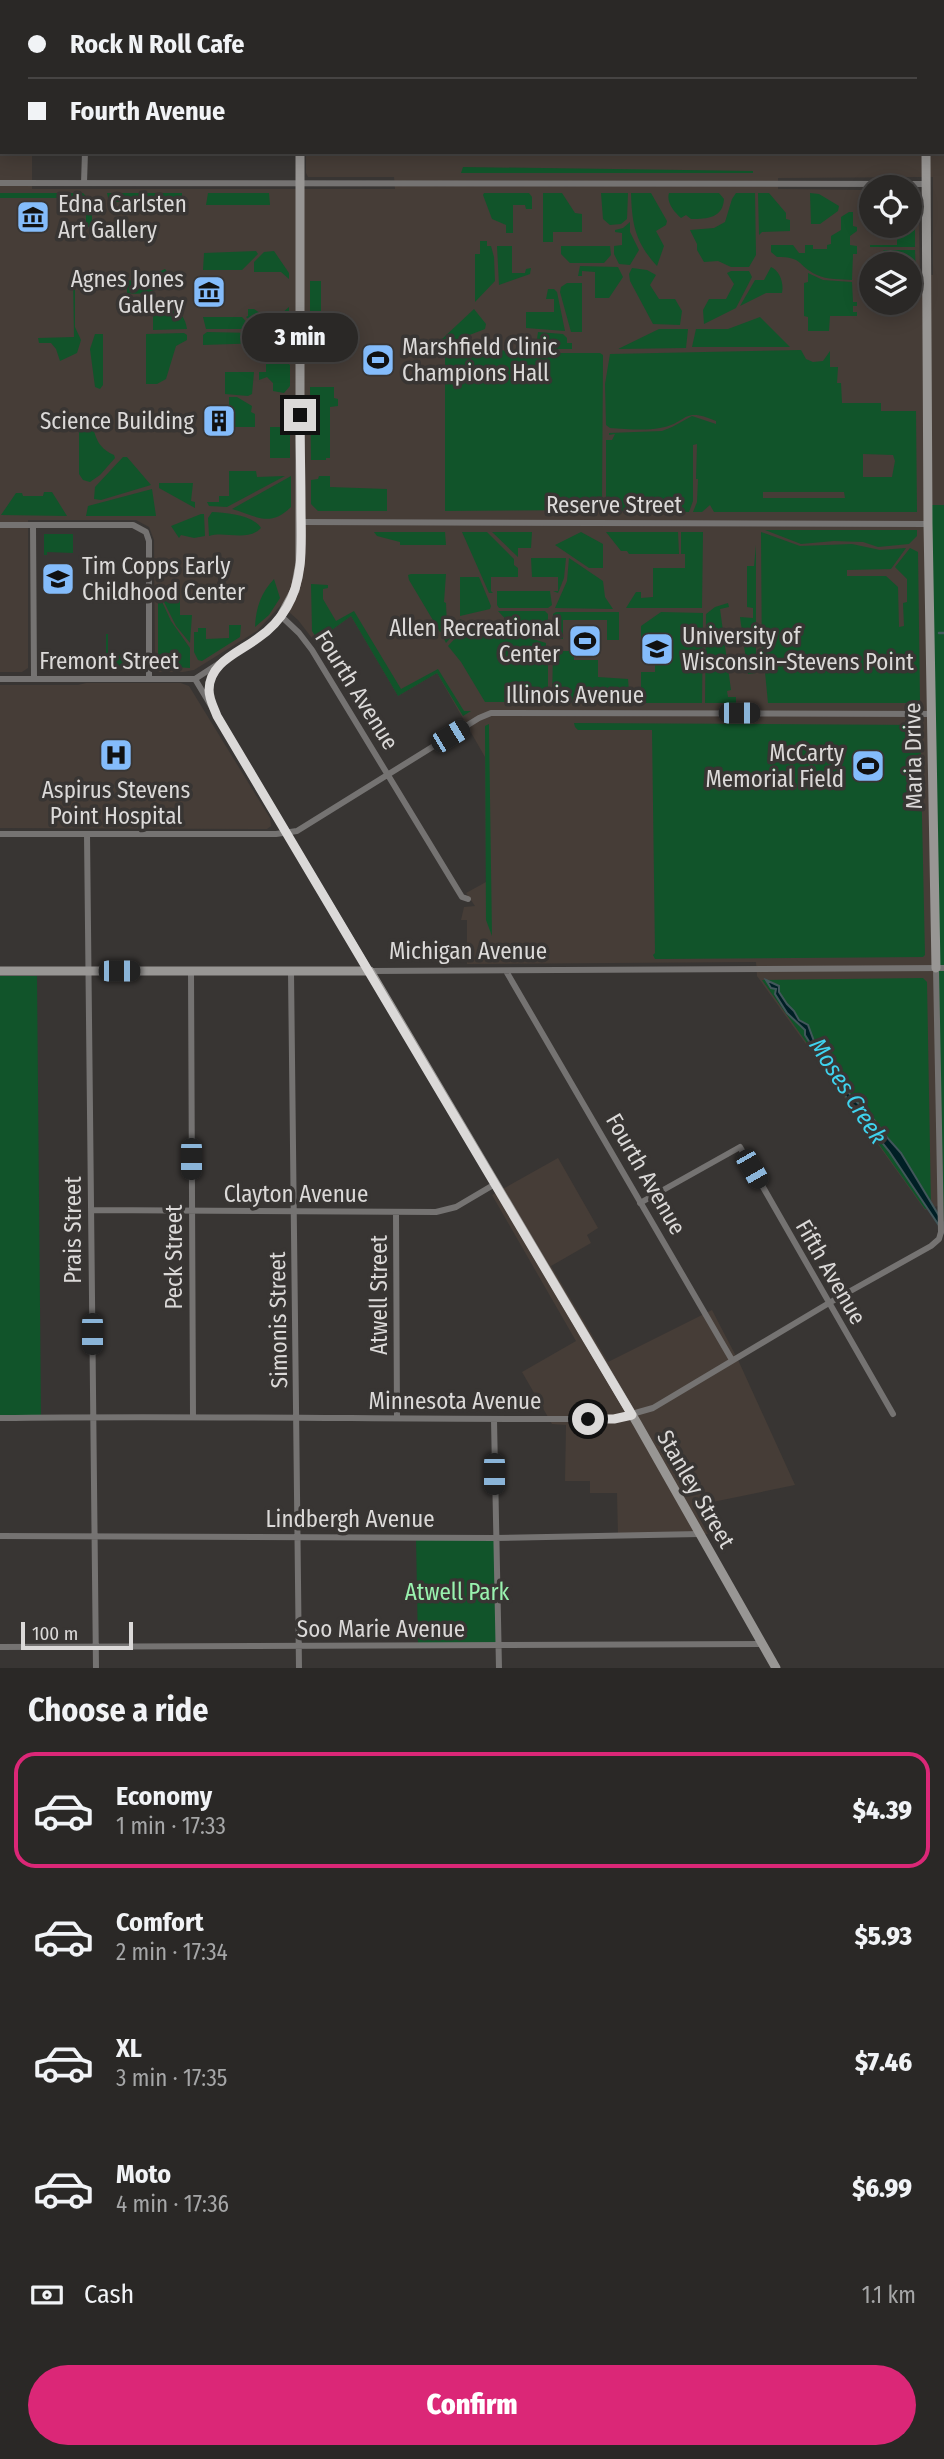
<!DOCTYPE html>
<html lang="en">
<head>
<meta charset="utf-8">
<style>
  :root { --surface:#2a2826; --page:#32302e; --text:#f1f3f6; --muted:#a5a6a7; --line:#464443; --accent:#db2777 }
  body { margin:0; font-family:"Fira Sans Condensed",sans-serif; background:var(--page); color:var(--text); height:100vh; display:flex; flex-direction:column; font-size:26px; white-space:nowrap }
  * { box-sizing:border-box; margin:0 }
  p { font-size:23px; color:var(--muted) }
  .icon { flex:none; width:38px; height:38px; fill:none; stroke:currentColor; stroke-width:2; stroke-linecap:round; stroke-linejoin:round }
  .map { position:relative; height:1668px; overflow:hidden }
  .panel { display:flex; flex-direction:column; background:var(--surface); flex:1 }
  .panel>* { flex:none }
  .banner { position:absolute; left:0px; top:0px; width:945px; height:154px; box-shadow:0 4px 18px #0003,0 0 0 2px var(--line); display:grid; align-content:center; height:154px; padding:0 28px; background:var(--surface) }
  .tools { position:absolute; left:859px; top:175px; display:grid; gap:14px }
  .tools a { display:grid; place-items:center; width:63px; height:63px; border-radius:50%; background:var(--surface); box-shadow:0 4px 18px #0003,0 0 0 2px var(--line); font-size:35px }
  .scale { position:absolute; left:21px; bottom:18px; width:112px; box-sizing:border-box; padding-left:7px; border:4px solid #dbd9d8; border-top:0; font-size:19px; line-height:24px; white-space:nowrap; color:#dbd9d8; -webkit-text-stroke:5px #383533; paint-order:stroke }
  .end { position:absolute; width:32px; height:32px; margin:-16px; border:9px solid #dbd9d8; background:#111; box-shadow:0 0 0 4px #111 }
  .from { border-radius:50% }
  .bubble { position:absolute; height:49px; border-radius:24px; background:var(--surface); box-shadow:0 4px 18px #0003,0 0 0 2px var(--line); font-size:23px; font-weight:800; line-height:49px; text-align:center }
  .car { position:absolute; width:21px; height:42px; margin:-21px -10px; border-radius:9px; box-shadow:0 0 5px 2px #0007; background:linear-gradient(#222 24%,#8ab4d8 0 40%,#222 0 76%,#8ab4d8 0 86%,#222 0) }
  .banner b { display:flex; align-items:center; gap:24px; height:66px; font-size:26px }
  .banner b+b { border-top:2px solid var(--line) }
  .banner i { width:18px; height:18px; background:var(--text) }
  ul { padding:0; list-style:none }
  li { display:flex; align-items:center; gap:21px; height:116px; margin:0 14px 10px; padding:0 14px; border:4px solid transparent; border-radius:21px }
  li div { flex:1 }
  li b { display:block; font-size:26px }
  li em { font-style:normal; font-weight:800 }
  li.active { border-color:var(--accent) }
  li>.icon { width:63px; height:63px; stroke-width:1.5 }
  h2 { padding:0 28px; font-size:32px; line-height:84px }
  .pay { display:flex; align-items:center; gap:18px; height:77px; padding:0 28px; font-size:26px }
  .pay p { margin-inline-start:auto }
  .primary-button { display:flex; gap:14px; margin-top:auto; padding:14px 28px }
  .primary-button a { flex:1; height:80px; border-radius:42px; background:var(--accent); color:#fff; font-size:28px; font-weight:800; line-height:80px; text-align:center }
  .map>svg:first-child { display:block }
  .built { fill:#463d37; fill-rule:evenodd }
  .green { fill:#11542a; fill-rule:evenodd }
  .water { fill:#001f25; stroke:#42575b; stroke-width:2 }
  .lines { fill:none; stroke-linecap:round; stroke-linejoin:round }
  .stream { stroke:#42575b; stroke-width:2.5 }
  .street { stroke:#757372; stroke-width:6 }
  .secondary { stroke:#989694; stroke-width:9 }
  .route { stroke:#dbd9d8; stroke-width:9 }
  .labels { text-anchor:middle; stroke-width:7; stroke-linejoin:round; paint-order:stroke }
  .poi-label { font-size:23px; fill:#dbd9d8; stroke:#383533; text-anchor:start }
  .street-label { font-size:23px; fill:#dbd9d8; stroke:#383533 }
  .park-label { font-size:23px; fill:#99f2af; stroke:#383533 }
  .water-label { font-size:24px; font-style:italic; fill:#3fd3ef; stroke:#383533 }
</style>
</head>
<body>
<div class="map">
<svg width="944" height="1668" viewBox="0 0 944 1668">
  <rect width="100%" height="100%" fill="#383533"/>
  <path class="built" d="M306,0H944V1204L925,1210L757,976L756,962L467,964V920H461L464,907L475,906L466,893L486,882L485,757L437,673L398,696L351,616L315,642L298,620L281,605L257,631L194,670L183,672H159L156,669L155,663L154,540L149,527L136,520H28V668L22,672H0V82L2,152H32V189H395L394,177H308L306,173V152H779L780,156H847V152H943V2ZM920,177H933V275L920,274L918,191L910,190V226H872L871,190L778,189V178ZM872,264H910V303H872Z
    M86,683H181L189,686L270,818L271,826L267,829H259L0,828V685H78Z
    M558,1158L598,1228L587,1235L591,1243L551,1266L608,1362L712,1310L739,1362L795,1485L693,1506L708,1534L618,1536L617,1493H590V1481H565L566,1425L552,1424L522,1372L576,1341L492,1195Z"/>
  <path class="green" d="M463,167L753,171V173H461Z
    M0,193H83L92,203V222L89,227L82,226L86,225V201H70V198H0Z
    M107,193H182V200L179,202H109Z
    M208,193H269L270,205H206Z
    M484,193H529L532,197V209H526L525,205H513V233H506V225L492,219L483,195Z
    M543,193H562L575,213L582,214V232H553V242H543Z
    M601,193H628L627,219L621,224L610,225L603,219Z
    M631,193H651L667,221L666,225L656,231L664,246L657,266C635,242 632,224 631,193Z
    M669,193H719L724,199C723,218 707,219 691,219L686,215L681,218C674,212 666,202 669,193Z
    M736,193H755L756,255L749,267H731L718,261L704,262L697,250V244L690,230L714,228L725,222L732,199Z
    M758,193H769L786,213V219L790,220V231L762,232L759,235Z
    M810,193L819,194L839,206L838,211L820,224H811Z
    M915,211V247H870V245H897V232L893,231V226H910V214Z
    M849,212H853V226L857,227V231L850,236V245L857,246V254H853L852,280C841,279 827,280 817,275C796,265 804,257 777,257L771,252V245H793L799,253H805V245H813V249H827V245L831,244V236L841,230V217Z
    M630,222V232L639,250L630,265L619,264L614,254V246L622,245V233L615,232V230L623,228Z
    M480,241H487V246H491L494,257L495,281L475,302V254H480Z
    M497,246H512V273H525L526,269L531,268L530,274L499,285Z
    M561,246H610L611,255L604,263H570L561,254Z
    M884,250H915L916,279H910V264H880L879,255Z
    M256,251L258,254L242,270H203L204,253Z
    M274,251L289,273V279L281,272H254V262L264,252Z
    M580,266L618,267L623,277L609,298H595V272L582,271V276H578Z
    M771,267C780,271 784,283 782,293H766L740,306L755,280H764Z
    M632,268L647,270L656,275L650,285L659,299H675L682,311L680,325L653,324L630,281L629,274Z
    M165,269L172,277C163,290 143,296 127,293V281L145,278Z
    M731,271H749L752,277L736,308L704,324L703,310L709,299H726L734,284L727,273Z
    M808,273L823,280L852,282L853,302H857V306H853V312H857V316H830L829,331H808V317L804,316V283L808,282Z
    M73,278H75V327L81,340L77,353L60,361L56,349L51,343H39L38,338L74,337Z
    M310,281H321V344H310Z
    M567,283H582V332H571L560,292L561,287Z
    M548,289H554L557,292L565,331L526,328V312H554V299H546Z
    M142,300C161,299 185,308 187,329L153,330V313H138V304Z
    M289,307V315L274,329L257,328L246,317L248,316V309H254L260,313H282Z
    M474,309L486,324L485,329L446,344L442,339Z
    M203,317H242L253,329H206Z
    M760,317L790,347H692L696,329H728Z
    M659,329H688L686,348L618,349Z
    M207,332L254,333L265,343L203,345V335Z
    M538,332L563,334L567,338V343H572V349H538L536,346Z
    M184,333L187,335V340L176,346L166,379L157,384H146V334Z
    M95,334H103V385L100,389L95,387L90,349Z
    M480,345L514,353H600L603,355L602,504L600,510L445,511V349Z
    M272,350L290,365V386L284,393L273,391V383L267,377L259,380V372H266V360H272Z
    M801,350L806,359L813,362L823,361L830,351V367H838L837,383H841L842,403H881V411H916L917,512H714L710,505L702,512H693L697,502L698,479H696L697,444L693,445V501L689,512L616,511L614,510L616,504L612,501L606,508V440H612L615,434L609,435V433L662,431L672,427L692,416L716,424V421C681,406 689,423 660,428C644,431 626,429 610,428L606,425L605,384L610,354ZM863,454L893,455L895,461L892,477H863ZM763,492H844L845,498H763Z
    M225,372H254L252,394L248,396L225,394Z
    M310,387H334V398L338,399V406L330,407V458H326V460H311Z
    M229,397H237L252,406L251,412L255,414V427H229Z
    M84,414C99,429 90,444 114,455L115,458L100,475L90,482L83,480L79,474V419Z
    M270,427H290V458H270Z
    M123,457H127L151,485L101,500L94,499L95,487Z
    M229,471H256L257,477L285,476L227,507L209,506L207,502H219V496H229Z
    M291,476V507C270,528 256,516 232,509Z
    M319,476H330V487L387,489V511H318L311,504V480L318,479Z
    M159,483H193L191,501L195,502V508L159,488Z
    M152,489L156,516H86L88,506Z
    M44,492H52L67,516L1,515L16,493H22L23,496H43Z
    M928,505H944V1233Z
    M212,512C227,513 253,515 261,528C248,542 225,531 209,536L208,518Z
    M201,514H204L205,536L194,538L181,535L179,538L171,526Z
    M765,530H917V536L909,544L878,547L863,542L834,541L801,544Z
    M374,532H445L446,545H400V542L377,536Z
    M462,532H487L514,559V565L518,568V577H491V591L493,593H489Z
    M492,532H532L531,548H518V557Z
    M581,532L603,544V568H589L555,545Z
    M606,532H678L679,554H629L627,551H621Z
    M681,532H703L702,608H626L636,592H641V598L653,597V568H685V554H681Z
    M761,532L800,546L852,544L880,550L906,548L891,569L847,570V576H886L898,587L899,627L904,626L903,603L907,602V579L895,567L910,548L918,552L920,703H768L765,672H762Z
    M44,534H73V553L47,552V555H44Z
    M756,545V673L748,674L740,617L753,618V608L747,607V566H754Z
    M531,558H566L564,578L558,593L553,591H558V577H532Z
    M569,558L603,581L605,597L613,609L555,608L567,581Z
    M411,574H446L444,602L446,603L447,627L460,628V619L465,622L446,643L443,637L447,634L444,630L440,632L409,580L408,575Z
    M460,577H479L491,606L490,609L460,616Z
    M274,579L280,598L269,615L255,627C256,607 261,593 274,579Z
    M311,584L328,585V588L323,589V599L336,621L354,611L401,689L438,669L464,711H471L463,716L437,673L398,696L351,616L318,640L312,631Z
    M176,586H180V615H192L190,643L176,626L159,592L172,594Z
    M497,591H550L552,605L548,608H499L497,605Z
    M158,593L171,621L190,648V668L158,666Z
    M728,603L729,607L720,609L731,690L727,691L728,697H736V703H705L706,614L715,607Z
    M498,611H545L548,614V639L516,630Z
    M556,612H619V640H607V620H563V639H553V614Z
    M661,612L703,613L702,703H641V672H655V639H641V626Z
    M472,620L546,643V650L548,651V702H485L461,662L448,646Z
    M229,625H241L240,637L202,661L198,660L194,652V632H198V628H206V639L229,638Z
    M106,634H108V651H114L115,655H129L130,652H137L136,666L106,668Z
    M553,651H574V660H598V677L628,679L630,703L552,702Z
    M574,723L920,725L925,955L923,957L655,959L653,955L655,953L652,730H578L575,727Z
    M489,724V729L492,936L486,920L485,726Z
    M0,976H37L41,1418H0Z
    M923,978L927,982L931,1207L925,1209L762,980Z
    M416,1537L495,1538L499,1647L418,1646Z"/>
  <path class="water" d="M766,980L779,986V992L787,1004L794,1011L799,1020L808,1025L814,1041L851,1096L876,1122L884,1134L901,1153L944,1224V1233L889,1151L854,1108L825,1067L805,1035V1030L787,1013L775,994L776,989L771,988Z"/>
  <g class="lines">
    <path class="stream" d="M939,633H944"/>
    <path class="street" d="M85,0V2
      M624,0V2
      M0,183L926,184
      M84,183L85,152
      M301,522L928,524
      M0,525H133L146,532L149,541V678
      M33,525L34,678
      M0,679H195L261,636L281,616L299,633L312,650L462,897L468,899
      M195,679L370,971L944,968
      M211,701L210,682L220,666
      M0,834H276L297,831L479,718L491,713L931,714
      M87,834L96,1668
      M191,971L193,1416
      M506,971L732,1360
      M291,972L299,1668
      M640,1203L740,1147L893,1414
      M91,1210L436,1212L456,1207L495,1184
      M396,1212L397,1418
      M0,1418C205,1415 409,1420 614,1419L653,1408L829,1303L931,1246L939,1239L941,1232L936,968
      M494,1420L499,1668
      M0,1536L495,1538L700,1534
      M0,1647L762,1644"/>
    <path class="secondary" d="M300,0V2
      M924,0V2
      M943,44H944
      M943,58H944
      M0,71H2
      M926,152L928,524L936,968
      M281,616L295,590L300,563V152
      M0,971H370L637,1423L776,1668"/>
  </g>
  <g class="lines">
    <path class="route" d="M300,415C300,445 301,476 301,507C301,540 305,576 287,607C280,619 270,630 258,638C240,652 209,662 209,690C209,699 214,708 217,716L632,1415L614,1419H588"/>
  </g>
  <defs>
    <symbol id="museum-square" viewBox="-11 -11 22 22"><rect x="-9" y="-9" width="18" height="18" rx="4" fill="#84bcfb" stroke="#383533"/><path d="M0-6L6-3V-2H-6V-3ZM-5-1h2V3h-2ZM-1-1h2V3h-2ZM3-1h2V3H3ZM-6 4H6V6H-6Z" fill="#111"/></symbol>
    <symbol id="stadium-square" viewBox="-11 -11 22 22"><rect x="-9" y="-9" width="18" height="18" rx="4" fill="#84bcfb" stroke="#383533"/><path d="M0-5a6.5 5 0 1 0 0 10a6.5 5 0 1 0 0-10ZM-3.5-1.8h7v3.6h-7Z" fill="#111"/></symbol>
    <symbol id="building-square" viewBox="-11 -11 22 22"><rect x="-9" y="-9" width="18" height="18" rx="4" fill="#84bcfb" stroke="#383533"/><path d="M-4-6H4V6H1V3H-1V6H-4ZM-2.5-4.3h1.7v1.8h-1.7ZM.8-4.3h1.7v1.8H.8ZM-2.5-1h1.7V.8h-1.7ZM.8-1h1.7V.8H.8Z" fill="#111"/></symbol>
    <symbol id="school-square" viewBox="-11 -11 22 22"><rect x="-9" y="-9" width="18" height="18" rx="4" fill="#84bcfb" stroke="#383533"/><path d="M0-5L7-2L0 1L-7-2ZM-4 1L0 2.5L4 1V4Q0 6-4 4Z" fill="#111"/></symbol>
    <symbol id="university-square" viewBox="-11 -11 22 22"><rect x="-9" y="-9" width="18" height="18" rx="4" fill="#84bcfb" stroke="#383533"/><path d="M0-5L7-2L0 1L-7-2ZM-4 1L0 2.5L4 1V4Q0 6-4 4Z" fill="#111"/></symbol>
    <symbol id="hospital-square" viewBox="-11 -11 22 22"><rect x="-9" y="-9" width="18" height="18" rx="4" fill="#84bcfb" stroke="#383533"/><path d="M-5-5h3v3.5h4V-5h3V5h-3V1.5h-4V5h-3Z" fill="#111"/></symbol>
  </defs>
  <g fill-rule="evenodd">
    <use href="#museum-square" x="14" y="198" width="38" height="38"/>
    <use href="#museum-square" x="190" y="273" width="38" height="38"/>
    <use href="#stadium-square" x="359" y="341" width="38" height="38"/>
    <use href="#building-square" x="200" y="402" width="38" height="38"/>
    <use href="#school-square" x="39" y="560" width="38" height="38"/>
    <use href="#stadium-square" x="566" y="622" width="38" height="38"/>
    <use href="#university-square" x="638" y="630" width="38" height="38"/>
    <use href="#hospital-square" x="97" y="736" width="38" height="38"/>
    <use href="#stadium-square" x="849" y="747" width="38" height="38"/>
  </g>
  <g class="labels">
    <g class="poi-label">
      <text x="58" y="212">Edna Carlsten<tspan x="58" dy="26">Art Gallery</tspan></text>
      <text x="184" y="287" text-anchor="end">Agnes Jones<tspan x="184" dy="26">Gallery</tspan></text>
      <text x="402" y="355">Marshfield Clinic<tspan x="402" dy="26">Champions Hall</tspan></text>
      <text x="194" y="429" text-anchor="end">Science Building</text>
      <text x="82" y="574">Tim Copps Early<tspan x="82" dy="26">Childhood Center</tspan></text>
      <text x="560" y="636" text-anchor="end">Allen Recreational<tspan x="560" dy="26">Center</tspan></text>
      <text x="682" y="644">University of<tspan x="682" dy="26">Wisconsin–Stevens Point</tspan></text>
      <text x="844" y="761" text-anchor="end">McCarty<tspan x="844" dy="26">Memorial Field</tspan></text>
      <text x="116" y="798" text-anchor="middle">Aspirus Stevens<tspan x="116" dy="26">Point Hospital</tspan></text>
    </g>
    <g class="street-label">
      <text x="614" y="513">Reserve Street</text>
      <text x="109" y="669">Fremont Street</text>
      <text transform="translate(357 690) rotate(58)" y="8">Fourth Avenue</text>
      <text x="575" y="703">Illinois Avenue</text>
      <text transform="translate(913 756) rotate(-91)" y="8">Maria Drive</text>
      <text x="468" y="959">Michigan Avenue</text>
      <text transform="translate(646 1174) rotate(60)" y="8">Fourth Avenue</text>
      <text x="296" y="1202">Clayton Avenue</text>
      <text transform="translate(73 1230) rotate(-90)" y="8">Prais Street</text>
      <text transform="translate(174 1257) rotate(-90)" y="8">Peck Street</text>
      <text transform="translate(831 1272) rotate(60)" y="8">Fifth Avenue</text>
      <text transform="translate(379 1295) rotate(-90)" y="8">Atwell Street</text>
      <text transform="translate(278 1320) rotate(-91)" y="8">Simonis Street</text>
      <text x="455" y="1409">Minnesota Avenue</text>
      <text transform="translate(696 1489) rotate(60)" y="8">Stanley Street</text>
      <text x="350" y="1527">Lindbergh Avenue</text>
      <text x="381" y="1637">Soo Marie Avenue</text>
    </g>
    <g class="park-label">
      <text x="457" y="1600">Atwell Park</text>
    </g>
    <g class="water-label">
      <text transform="translate(848 1091) rotate(57)" y="8">Moses Creek</text>
    </g>
  </g>
</svg>
<div class="tools">
<a><svg class="icon" aria-label="locate" viewBox="0 0 24 24"><circle cx="12" cy="12" r="6"/><path d="M12 2v4M12 18v4M2 12h4M18 12h4"/></svg></a>
<a><svg class="icon" aria-label="layers" viewBox="0 0 24 24"><path d="M12 4l9 5-9 5-9-5zM3 14l9 5 9-5"/></svg></a>
</div>
<div class="scale">100 m</div>
<i class="end from" style="left:588px;top:1419px"></i>
<i class="end" style="left:300px;top:415px"></i>
<div class="bubble" style="left:242px;top:313px;width:116px">3 min</div>
<i class="car" style="left:739px;top:713px;rotate:90deg"></i>
<i class="car" style="left:450px;top:736px;rotate:59deg"></i>
<i class="car" style="left:119px;top:971px;rotate:90deg"></i>
<i class="car" style="left:191px;top:1159px;rotate:180deg"></i>
<i class="car" style="left:752px;top:1169px;rotate:150deg"></i>
<i class="car" style="left:92px;top:1334px;rotate:180deg"></i>
<i class="car" style="left:494px;top:1474px;rotate:180deg"></i>
<div class="banner">
<b><i class="from"></i>Rock N Roll Cafe</b>
<b><i></i>Fourth Avenue</b>
</div>
</div>
<section class="panel">
<h2>Choose a ride</h2>
<ul>
<li class="active"><svg class="icon" aria-label="car" viewBox="0 0 24 24"><path d="M5 17H2v-5l4-1 3-4h7l3 4 3 1v5h-3M9 17h6M6 11h13"/><circle cx="7" cy="17" r="2"/><circle cx="17" cy="17" r="2"/></svg><div><b>Economy</b><p>1 min · 17:33</p></div><em>$4.39</em></li>
<li><svg class="icon" aria-label="car" viewBox="0 0 24 24"><path d="M5 17H2v-5l4-1 3-4h7l3 4 3 1v5h-3M9 17h6M6 11h13"/><circle cx="7" cy="17" r="2"/><circle cx="17" cy="17" r="2"/></svg><div><b>Comfort</b><p>2 min · 17:34</p></div><em>$5.93</em></li>
<li><svg class="icon" aria-label="car" viewBox="0 0 24 24"><path d="M5 17H2v-5l4-1 3-4h7l3 4 3 1v5h-3M9 17h6M6 11h13"/><circle cx="7" cy="17" r="2"/><circle cx="17" cy="17" r="2"/></svg><div><b>XL</b><p>3 min · 17:35</p></div><em>$7.46</em></li>
<li><svg class="icon" aria-label="car" viewBox="0 0 24 24"><path d="M5 17H2v-5l4-1 3-4h7l3 4 3 1v5h-3M9 17h6M6 11h13"/><circle cx="7" cy="17" r="2"/><circle cx="17" cy="17" r="2"/></svg><div><b>Moto</b><p>4 min · 17:36</p></div><em>$6.99</em></li>
</ul>
<div class="pay"><svg class="icon" aria-label="cash" viewBox="0 0 24 24"><path d="M3 7h18v10H3z"/><circle cx="12" cy="12" r="2"/></svg>Cash<p>1.1 km</p></div>
<div class="primary-button"><a>Confirm</a></div>
</section>
</body>
</html>
